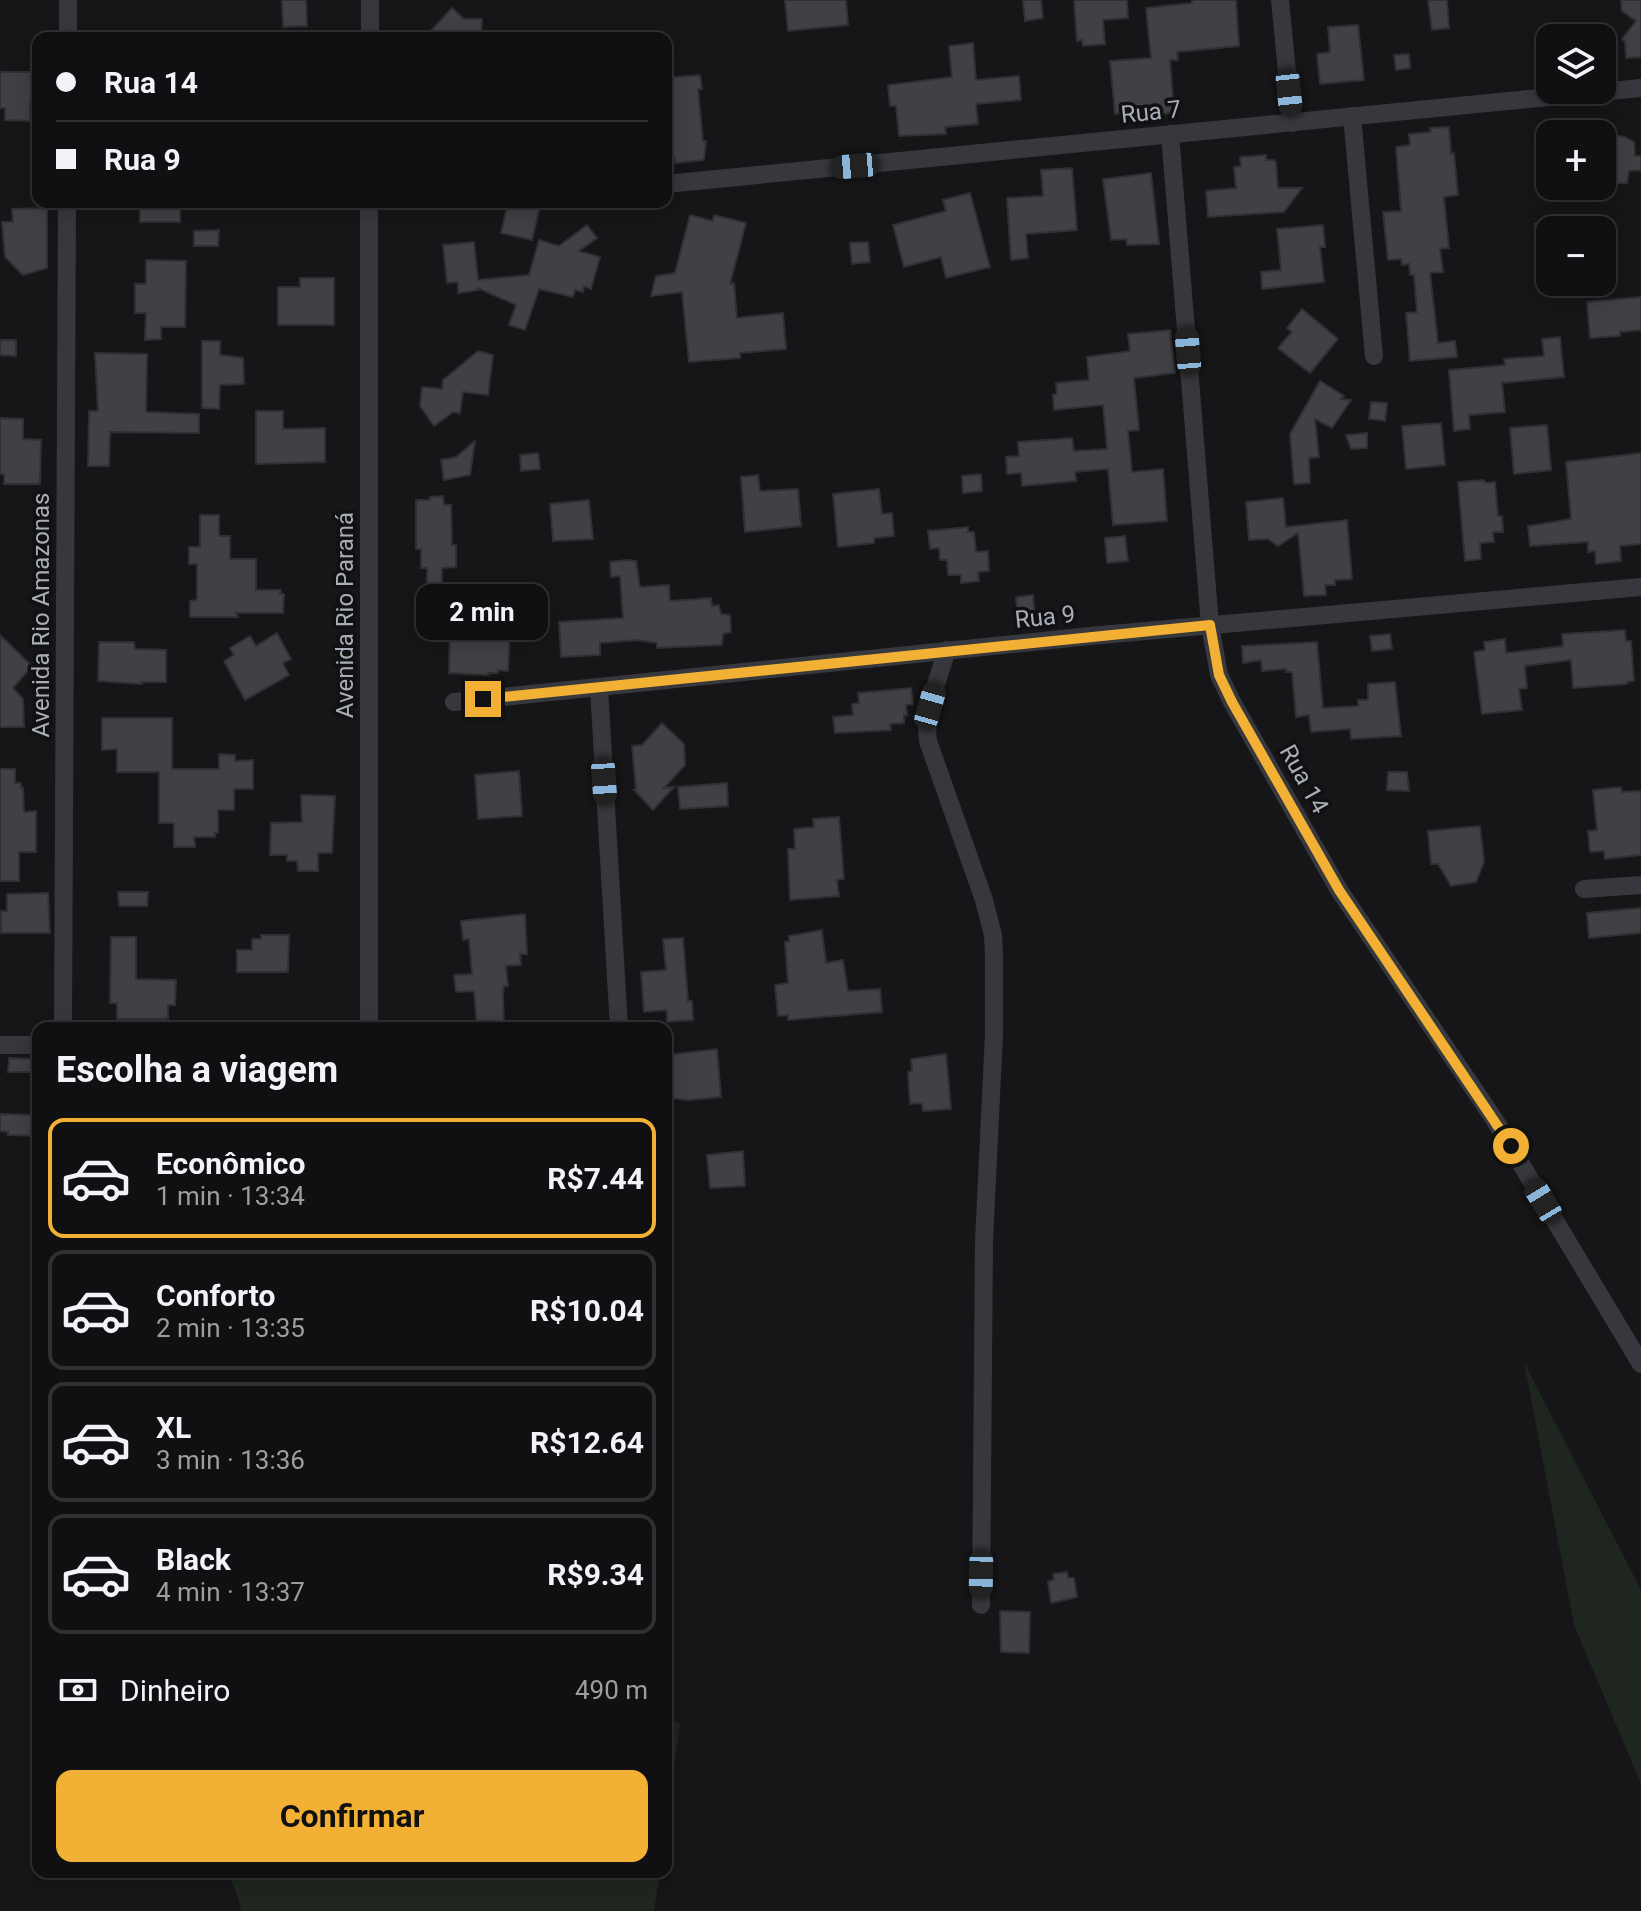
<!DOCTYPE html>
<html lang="pt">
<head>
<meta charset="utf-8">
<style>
  :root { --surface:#101012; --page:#1e1e20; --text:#f1f3f6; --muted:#9c9d9f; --line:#303032; --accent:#f2b134 }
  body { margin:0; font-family:Roboto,sans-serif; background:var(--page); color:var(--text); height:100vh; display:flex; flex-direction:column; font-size:30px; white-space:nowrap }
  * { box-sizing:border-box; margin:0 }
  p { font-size:26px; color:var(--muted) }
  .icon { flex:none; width:44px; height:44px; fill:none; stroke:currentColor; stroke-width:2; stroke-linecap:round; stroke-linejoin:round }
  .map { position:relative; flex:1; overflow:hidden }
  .panel { position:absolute; left:32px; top:1022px; width:640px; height:856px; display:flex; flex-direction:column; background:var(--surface); border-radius:16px; box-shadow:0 4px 20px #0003,0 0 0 2px var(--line) }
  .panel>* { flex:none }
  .hud { position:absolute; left:32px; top:32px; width:640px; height:176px; border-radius:16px; box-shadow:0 4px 20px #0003,0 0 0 2px var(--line); display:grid; align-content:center; height:176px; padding:0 24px; background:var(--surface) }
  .buttons { position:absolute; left:1536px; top:24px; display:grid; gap:16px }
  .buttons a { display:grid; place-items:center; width:80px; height:80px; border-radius:16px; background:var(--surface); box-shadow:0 4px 20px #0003,0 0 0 2px var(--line); font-size:40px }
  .end { position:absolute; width:36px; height:36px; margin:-18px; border:10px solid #f2b134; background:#111; box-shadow:0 0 0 4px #111 }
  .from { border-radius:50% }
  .bubble { position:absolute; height:56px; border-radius:16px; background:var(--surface); box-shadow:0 4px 20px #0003,0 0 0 2px var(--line); font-size:26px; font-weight:700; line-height:56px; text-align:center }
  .car { position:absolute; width:24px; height:48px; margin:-24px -12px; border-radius:10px; box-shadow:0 0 6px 2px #0007; background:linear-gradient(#222 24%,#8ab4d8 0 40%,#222 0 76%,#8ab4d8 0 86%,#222 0) }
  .hud b { display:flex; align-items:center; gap:28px; height:76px; font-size:30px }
  .hud b+b { border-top:2px solid var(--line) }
  .hud i { width:20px; height:20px; background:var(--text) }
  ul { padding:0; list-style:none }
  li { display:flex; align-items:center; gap:24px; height:120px; margin:0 16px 12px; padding:0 8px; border:4px solid var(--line); border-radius:16px }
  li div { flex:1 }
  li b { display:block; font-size:30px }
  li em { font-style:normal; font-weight:700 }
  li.current { border-color:var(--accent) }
  li>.icon { width:72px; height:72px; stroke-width:1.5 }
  h2 { padding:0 24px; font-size:36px; line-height:96px }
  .pay { display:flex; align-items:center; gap:20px; height:88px; padding:0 24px; font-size:30px }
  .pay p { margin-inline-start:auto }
  .button { display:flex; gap:16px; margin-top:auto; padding:16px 24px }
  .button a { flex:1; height:92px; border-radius:16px; background:var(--accent); color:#111; font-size:32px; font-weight:700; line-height:92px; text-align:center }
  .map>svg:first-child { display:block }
  .green { fill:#1e261f }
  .building { fill:#404145; stroke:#303034; stroke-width:2 }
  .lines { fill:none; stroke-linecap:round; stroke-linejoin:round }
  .street { stroke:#37383d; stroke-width:18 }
  .route { stroke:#f2b134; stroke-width:10 }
  .labels { text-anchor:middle; stroke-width:7; stroke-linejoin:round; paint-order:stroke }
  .street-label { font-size:24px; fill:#a8adb8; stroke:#111113 }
</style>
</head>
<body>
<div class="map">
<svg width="1641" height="1911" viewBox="0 0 1641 1911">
  <rect width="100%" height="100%" fill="#161618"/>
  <path class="green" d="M1524,1362L1641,1590V1784L1574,1625Z
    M666,1717L680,1724L666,1826Z
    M229,1872H660L654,1911H242Z"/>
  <path class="building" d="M282,0H306L307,26L283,27Z
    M785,0H846L848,25L788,31Z
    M1023,0H1041L1043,18L1025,21Z
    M1074,0H1127L1128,18L1103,20L1105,44L1083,46L1082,40L1077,41Z
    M1192,0H1236L1239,46L1177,52L1178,60H1170L1174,113L1156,114V110L1115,114L1110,61L1151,58L1146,8L1192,3Z
    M1428,0H1447L1449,28L1432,30Z
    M1621,0H1641V57L1626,58L1625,42L1622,39L1636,21L1622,11Z
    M452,8L464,19H482L481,38H424Z
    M1358,25L1364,80L1320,84L1317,54L1330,52L1328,27Z
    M973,43L976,80L1019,76L1021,100L976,104L978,124L945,127L946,134L899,136L896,106H890L888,85L952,77L949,46Z
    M1409,54L1410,68L1396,70L1394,55Z
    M0,72H38V96H32V102H30V121L5,120V108H0Z
    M700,75L702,89H698L703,141H706L704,160L675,163V159L666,160V78Z
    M1449,127L1451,154L1454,153L1458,195L1444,197L1449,248L1440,249L1443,272L1430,273L1438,343L1455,341L1457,357L1410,361L1406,313L1417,312L1414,275H1410L1409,264L1402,265L1401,259L1388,260L1383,212L1401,211L1396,147L1410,145L1409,134L1431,132L1430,128Z
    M1602,133L1625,137L1634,142L1635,156H1641V170L1629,171L1627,183H1613L1602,179Z
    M1266,155V160H1274L1276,163L1278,188H1302L1284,212L1208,217L1206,191L1236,188L1234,167L1241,166L1240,157Z
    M1072,168L1077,230L1026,234L1028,258L1011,260L1007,198L1043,196L1041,170Z
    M1151,173L1159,244L1127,245L1126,239L1111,240L1103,179Z
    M970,193L990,267L946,278L941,257L904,267L893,225L946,211L943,200Z
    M508,202H541L532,240L501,233Z
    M140,203L180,204V222H140Z
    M47,208V268L23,275L5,257L2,222H13L12,209Z
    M690,215L713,221L714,215L746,223L730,284L734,283L737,318L783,313L786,349L740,353V358L689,362L682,292L651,296L656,276L675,273Z
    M1535,224H1550V274L1537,275L1535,260H1538Z
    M587,225L597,238L579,251L600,257L591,289L584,286L583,292L575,290L573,297L539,289L525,330L509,325L516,305L478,288L479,290L458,293V282L447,283L443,245L474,242L478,280L529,275L539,240L559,246Z
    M1323,225L1325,247H1320L1324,282L1262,289L1261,272L1281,270L1277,229Z
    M219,230L218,246H194V231Z
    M868,242L870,262L852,264L850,243Z
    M146,260L186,261L185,327H161V339L145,340L146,313H135V284H146Z
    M300,278H334V325H278V287H300Z
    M1641,297V330L1620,332V336L1590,338L1587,302Z
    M1302,309L1338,339L1310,373L1278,348L1292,332L1287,328Z
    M1170,330L1175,373L1134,378L1139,430L1128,431L1132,472L1163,469L1167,521L1113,525L1108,469L1075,472L1076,481L1022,486L1021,473L1007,474L1006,457L1019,456L1018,442L1072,438L1074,451L1107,449L1103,405L1054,410L1053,395L1057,394L1056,383L1089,380L1087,357L1130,351L1128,334Z
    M1560,337L1564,377L1502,383L1505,412L1469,415L1470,429L1454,431L1449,370L1505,365L1504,359L1544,356L1542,339Z
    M0,340H16V356L0,355Z
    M202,341H220V355L243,358L244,384L220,385L219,409L202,408Z
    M478,351L493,355L488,395L463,392L460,413L453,412L434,426L420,406L422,387L442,389L443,380Z
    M95,353L147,354L146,412L199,414V433L110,432L109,466H88L89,411H98Z
    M1320,381L1344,396L1341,399L1351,400L1332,428L1315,419L1319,457L1309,458L1310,483L1294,484L1290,434Z
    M1371,402L1387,403L1385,421L1369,419Z
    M256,411H283V429L325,428V462L256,464Z
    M0,418L23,419V439L41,440L40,484H4V474H0Z
    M1441,423L1445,465L1406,469L1402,426Z
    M1547,425L1551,470L1514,474L1510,428Z
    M1367,433V448L1351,449L1346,435Z
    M475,441L470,475L444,480L441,460L456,457Z
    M538,453L540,469L521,471L520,455Z
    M1641,453V544L1620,546L1621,561L1596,564L1595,551L1588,552V542L1530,546L1528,526L1571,519L1566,462Z
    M981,474L982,491L963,493L962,476Z
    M758,475L760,491L798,489L801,526L745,532L741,477Z
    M1484,480L1485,483L1495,482L1498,516H1502L1503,532H1493L1494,542L1480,543L1481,559L1465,561L1458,482Z
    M879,489L882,514L892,513L894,536L874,538V543L838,547L833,494Z
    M443,496L444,505H451L452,545H456V567L442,568V595H427V568H421V549H416V500H430V497Z
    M1283,498L1286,527L1347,520L1352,579L1335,580V585H1325L1326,595L1304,596L1298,533L1278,546L1268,539L1249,540L1246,502Z
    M589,500L593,539L553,541L550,504Z
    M200,515H219V536H230V559H256V590H281L280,594H284L283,613H236L238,617H190V601L197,600V564H189V547H200Z
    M968,527V532H974L976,552L988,551L989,571L978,572L979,581L961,583V575H948L947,560H940L939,548L930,549L928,531Z
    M1125,536L1128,561L1107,563L1105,538Z
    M627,560L636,561L640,587L669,585L670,601L711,598L712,606L719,605L721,614L730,615L731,632L723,634L722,645L657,648V643L637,640L600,643V655L561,657L559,622L623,618L620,576L611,577L610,562Z
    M1033,595L1035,619L1018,620L1016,597Z
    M465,627L510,629L508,671L498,670V673H488V675L449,673L450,633L465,632Z
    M1625,630L1626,641H1631L1634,681L1627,682V684L1573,688L1571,660L1525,666L1527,688L1519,689L1522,710L1482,714L1474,652L1485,650L1484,642L1505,639L1506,653L1563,646L1562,634Z
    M277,633L291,659L283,663L289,675L245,700L224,661L234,655L230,648L250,636L256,646Z
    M1390,634L1392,649L1372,651L1370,636Z
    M0,635L32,666L13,688L23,699L24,727H0Z
    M99,642H134L135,649L166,650V682H142V684L98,681Z
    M1317,642L1323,708L1358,706V700H1368V684L1395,682L1401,736L1351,739L1350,729L1311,732L1309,715L1296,717L1292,672H1286V669L1262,671L1261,660L1243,663L1242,646Z
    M911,688L913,704L906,705L907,715H904V723L890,724L891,730L835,733L833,717L853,715L852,704L859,703L858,693Z
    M102,718H172V769H219V754L235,755V761L253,760V789H234V810H218V833H215V837H194L195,847H174V823H159V772H117V749L102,750Z
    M662,723L684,744L685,765L664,788L674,787L653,810L634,790H636L632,746L642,745Z
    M0,769H15V783H21V788H23L24,812L36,811V852H19V881H0Z
    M519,771L522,816L478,819L475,775Z
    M1388,772H1407L1409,791L1387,790Z
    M727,783L728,806L680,809L678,787Z
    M1621,787L1622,792L1641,791V855L1605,859L1604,851L1590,852L1588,831L1597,830L1593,790Z
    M301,795L335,796L332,853H318V871H298L297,861H287V855H270L271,823L302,822Z
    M839,817L844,879L837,880L839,896L790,900L788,849H795L794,829L814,827L813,819Z
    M1480,826L1484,862L1476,882L1451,886L1438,864H1431L1428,831Z
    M118,892H148L147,906H119Z
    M48,893L50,933H1V911H7V894Z
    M1641,908V933L1589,938L1587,913Z
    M525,914L527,954H520L521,965L506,966L508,986H504L503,993L504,1028H477L474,991L456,992L454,975L472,974L469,939L463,940L461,921Z
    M822,930L826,963L843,960L848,991L880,989L882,1012L788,1020V1015L778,1016L775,985L788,983L785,942H789V936Z
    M261,935H289L288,972H237V950H252V939H261Z
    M111,937H136V979L176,980L175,1005H168V1019H117V1003H110Z
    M683,938L688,1001H692L693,1020L667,1022V1010L644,1012L641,972L666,970L663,939Z
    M717,1049L721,1097L688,1100L670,1098L667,1055Z
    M946,1054L951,1109L923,1111L922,1103L910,1104L908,1072L912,1071L911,1059Z
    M9,1058L38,1059V1072H8Z
    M0,1114L38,1115V1136L8,1135V1132L0,1131Z
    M743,1151L745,1186L710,1188L707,1155Z
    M1067,1572L1068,1578H1074L1077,1597L1051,1603L1048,1581L1054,1580L1053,1574Z
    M1000,1611L1030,1612L1029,1653L1001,1652Z"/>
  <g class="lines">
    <path class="street" d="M1280,0L1292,123
      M68,38V0
      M370,38V0
      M1352,116L1374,356
      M1170,134L1210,625L1219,675L1232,702L1339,890L1494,1119L1641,1364
      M666,184L1641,88
      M369,202V1028
      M947,650C938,680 924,710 928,741L984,900L993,935L994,954V1034L984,1241L981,1605
      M599,688L619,1028
      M454,702L1090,636L1641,587
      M1584,889L1641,885
      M63,1028L67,202
      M0,1045H38"/>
  </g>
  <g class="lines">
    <path class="route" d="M483,699L1210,625L1219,675L1232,702L1339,890L1511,1146"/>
  </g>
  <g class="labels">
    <g class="street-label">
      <text transform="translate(1151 112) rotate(-6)" y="8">Rua 7</text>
      <text transform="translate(41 615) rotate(-90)" y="8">Avenida Rio Amazonas</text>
      <text transform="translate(345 615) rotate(-90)" y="8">Avenida Rio Paraná</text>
      <text transform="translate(1045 617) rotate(-6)" y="8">Rua 9</text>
      <text transform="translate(1304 779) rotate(61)" y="8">Rua 14</text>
    </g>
  </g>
</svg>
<div class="buttons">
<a><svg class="icon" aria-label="layers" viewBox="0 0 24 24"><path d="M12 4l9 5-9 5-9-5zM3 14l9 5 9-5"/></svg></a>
<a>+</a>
<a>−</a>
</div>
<i class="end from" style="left:1511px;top:1146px"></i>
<i class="end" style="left:483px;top:699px"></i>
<div class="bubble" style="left:416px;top:584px;width:132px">2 min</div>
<i class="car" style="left:1289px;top:92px;rotate:174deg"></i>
<i class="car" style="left:855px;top:166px;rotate:265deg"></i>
<i class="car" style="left:1188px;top:351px;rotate:355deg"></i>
<i class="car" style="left:930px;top:706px;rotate:16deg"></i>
<i class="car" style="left:604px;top:781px;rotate:176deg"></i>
<i class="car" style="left:1543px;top:1201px;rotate:329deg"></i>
<i class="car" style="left:981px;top:1574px;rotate:181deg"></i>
<div class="hud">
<b><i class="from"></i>Rua 14</b>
<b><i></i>Rua 9</b>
</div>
<section class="panel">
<h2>Escolha a viagem</h2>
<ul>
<li class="current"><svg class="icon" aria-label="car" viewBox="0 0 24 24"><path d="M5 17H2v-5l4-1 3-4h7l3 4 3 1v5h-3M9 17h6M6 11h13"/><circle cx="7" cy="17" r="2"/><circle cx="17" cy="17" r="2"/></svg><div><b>Econômico</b><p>1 min · 13:34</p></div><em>R$7.44</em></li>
<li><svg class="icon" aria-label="car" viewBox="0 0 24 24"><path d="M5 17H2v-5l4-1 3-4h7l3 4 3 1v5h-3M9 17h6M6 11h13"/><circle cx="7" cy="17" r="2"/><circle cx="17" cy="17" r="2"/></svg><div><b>Conforto</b><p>2 min · 13:35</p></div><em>R$10.04</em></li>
<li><svg class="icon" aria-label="car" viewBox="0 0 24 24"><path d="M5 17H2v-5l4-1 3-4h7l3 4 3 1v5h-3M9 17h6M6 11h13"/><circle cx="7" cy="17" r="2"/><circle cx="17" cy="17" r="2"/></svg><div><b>XL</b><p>3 min · 13:36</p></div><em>R$12.64</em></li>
<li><svg class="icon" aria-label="car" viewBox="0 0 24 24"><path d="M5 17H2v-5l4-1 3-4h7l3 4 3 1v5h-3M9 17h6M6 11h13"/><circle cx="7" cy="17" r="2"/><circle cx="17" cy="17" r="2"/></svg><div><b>Black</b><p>4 min · 13:37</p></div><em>R$9.34</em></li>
</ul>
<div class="pay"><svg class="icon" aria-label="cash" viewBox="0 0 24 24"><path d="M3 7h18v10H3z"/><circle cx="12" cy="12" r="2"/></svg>Dinheiro<p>490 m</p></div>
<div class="button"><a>Confirmar</a></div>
</section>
</div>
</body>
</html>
